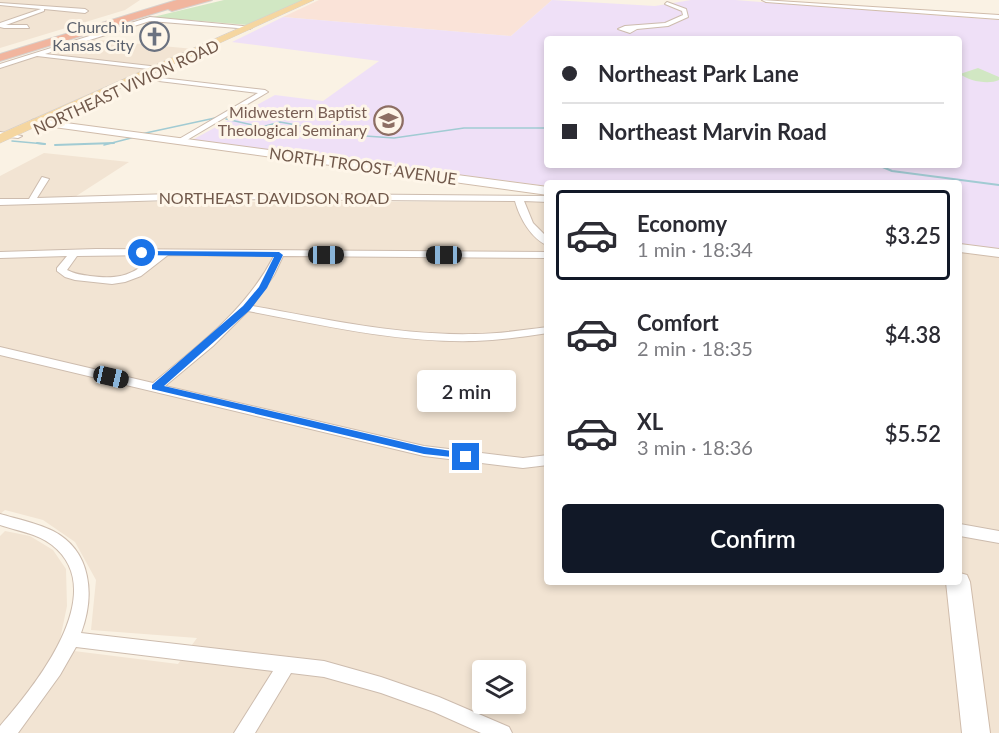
<!DOCTYPE html>
<html lang="en">
<head>
<meta charset="utf-8">
<style>
  :root { --surface:#fff; --page:#f7f7f7; --text:#2b2b33; --muted:#7c7c81; --line:#e1e1e2; --accent:#111827 }
  body { margin:0; font-family:Lato,sans-serif; background:var(--page); color:var(--text); height:100vh; display:flex; flex-direction:column; font-size:22px; white-space:nowrap }
  * { box-sizing:border-box; margin:0 }
  p { font-size:20px; color:var(--muted) }
  .icon { flex:none; width:33px; height:33px; fill:none; stroke:currentColor; stroke-width:2; stroke-linecap:round; stroke-linejoin:round }
  .map { position:relative; flex:1; overflow:hidden }
  .drawer { position:absolute; left:544px; top:180px; width:418px; height:405px; display:flex; flex-direction:column; background:var(--surface); border-radius:6px; box-shadow:0 3px 9px #0003 }
  .drawer>* { flex:none }
  .banner { position:absolute; left:544px; top:36px; width:418px; height:132px; border-radius:6px; box-shadow:0 3px 9px #0003; display:grid; align-content:center; height:132px; padding:0 18px; background:var(--surface) }
  .controls { position:absolute; left:472px; top:660px; display:grid; gap:12px }
  .controls a { display:grid; place-items:center; width:54px; height:54px; border-radius:6px; background:var(--surface); box-shadow:0 3px 9px #0003; font-size:30px }
  .end { position:absolute; width:27px; height:27px; margin:-14px; border:8px solid #1a73e8; background:#fff; box-shadow:0 0 0 3px #fff }
  .from { border-radius:50% }
  .bubble { position:absolute; height:42px; border-radius:6px; background:var(--surface); box-shadow:0 3px 9px #0003; font-size:20px; font-weight:600; line-height:42px; text-align:center }
  .car { position:absolute; width:18px; height:36px; margin:-18px -9px; border-radius:8px; box-shadow:0 0 4px 2px #0007; background:linear-gradient(#222 24%,#8ab4d8 0 40%,#222 0 76%,#8ab4d8 0 86%,#222 0) }
  .banner b { display:flex; align-items:center; gap:21px; height:57px; font-size:22px }
  .banner b+b { border-top:2px solid var(--line) }
  .banner i { width:15px; height:15px; background:var(--text) }
  ul { padding:10px 0 0; list-style:none }
  li { display:flex; align-items:center; gap:18px; height:90px; margin:0 12px 9px; padding:0 6px; border:3px solid transparent; border-radius:6px }
  li div { flex:1 }
  li b { display:block; font-size:22px }
  li em { font-style:normal; font-weight:600 }
  li.active { border-color:var(--accent) }
  li>.icon { width:54px; height:54px; stroke-width:1.5 }
  .primary-button { display:flex; gap:12px; margin-top:auto; padding:12px 18px }
  .primary-button a { flex:1; height:69px; border-radius:6px; background:var(--accent); color:#fff; font-size:24px; font-weight:600; line-height:69px; text-align:center }
  .map>svg:first-child { display:block }
  .residential { fill:#f2e4d3; fill-rule:evenodd }
  .commercial { fill:#fae3d8 }
  .education { fill:#efe0f7; fill-rule:evenodd }
  .green { fill:#d1e7c3 }
  .lines { fill:none; stroke-linecap:round; stroke-linejoin:round }
  .stream-far1 { stroke:#a1cbd3; stroke-width:1.5 }
  .stream { stroke:#a1cbd3; stroke-width:2 }
  .street-casing { stroke:#cdbcae; stroke-width:2 }
  .secondary-casing { stroke:#d0bcab; stroke-width:2 }
  .primary-casing { stroke:#d7d1cd; stroke-width:1 }
  .highway-casing { stroke:#d7d1cd; stroke-width:2 }
  .street { fill:#fff; fill-rule:evenodd }
  .secondary { fill:#fff; fill-rule:evenodd }
  .primary { fill:#f5d6a0; fill-rule:evenodd }
  .highway { fill:#f1b59e; fill-rule:evenodd }
  .route { fill:#1a73e8 }
  .labels { text-anchor:middle; stroke-width:6; stroke-linejoin:round; paint-order:stroke }
  .far-worship-label { font-size:16px; fill:#5b616d; stroke:#fef6e9; text-anchor:end }
  .far-street-label { font-size:16px; fill:#71594b; stroke:#fef6e9 }
  .far-education-label { font-size:16px; fill:#785e54; stroke:#fef6e9; text-anchor:end }
</style>
</head>
<body>
<div class="map">
<svg width="999" height="733" viewBox="0 0 999 733">
  <rect width="100%" height="100%" fill="#faf2e4"/>
  <path class="residential" d="M0,0H140L125,10L0,48Z
    M88,39L194,49L9,132L0,131V69Z
    M44,153L129,162L67,202H547L548,582H960V251L999,257V733H0V536L5,531L30,536L53,550L66,569L67,606L58,649L178,664L197,638L91,630L96,580L75,542L43,520L5,510L0,514V176ZM483,670H516V704H483Z"/>
  <path class="commercial" d="M319,0H552L511,36L283,17Z"/>
  <path class="education" d="M552,0L655,6L691,0H735L999,20V250L960,244V183H548L547,186L192,140L275,95L323,101L379,61L232,42L283,17L511,36ZM548,39H960V165H548Z"/>
  <path class="green" d="M224,0H304L248,25L153,17Z
    M978,68L999,77V80C988,85 969,81 960,74Z"/>
  <g class="lines">
    <path class="stream-far1" d="M226,119L262,127L280,122L351,135L394,138L464,128H548
      M141,134L215,118
      M12,141L45,144
      M104,145L135,137"/>
    <path class="stream" d="M37,143L45,144
      M55,145L114,143
      M878,165L892,171L999,185"/>
    <defs>
      <path id="street" d="M667,2L686,9L688,17L668,26L637,29L630,33L618,29L625,26L665,23L683,15L682,11L665,4Z
        M0,3L85,9L88,11L85,13L44,9V11L6,25H27L29,28H4L0,27V23L41,9L0,5Z
        M150,17L253,27L250,29L150,21L45,54L159,67L157,70L37,56L0,68V64Z
        M136,75L265,90L268,92L182,143H179V139L258,93L134,78L133,77Z
        M0,132L22,136L18,138L0,136Z
        M42,177L49,179L37,198L205,193L548,196V202L524,201L533,223L548,238V246C531,238 520,219 515,201L205,199L0,205V199H29Z
        M96,249L548,252V258L283,256L274,275L252,306C325,319 400,336 475,334C499,334 523,330 548,327V333C523,337 499,340 475,341C398,343 322,325 248,311L213,346L165,386L424,446L523,458L548,455V465L523,468L424,456L0,355V347L153,383C199,345 246,310 274,256L168,255L141,276L125,282L112,284L75,280L65,277L57,271V268L67,256L0,258V252ZM156,255C133,275 121,280 90,276C82,275 75,274 67,270L77,256Z
        M0,514C17,519 37,523 53,531C92,551 95,596 81,633L324,661L381,677L439,697L509,727L512,733H481L434,712L381,693L324,677L291,673L255,733H234L273,671L76,647L60,675L18,733H0V726C34,687 112,592 52,545C37,533 17,531 0,525Z
        M960,524L999,531V543L960,536Z"/>
      <path id="secondary" d="M762,0L999,15V19L766,2Z
        M36,119L548,187V195L32,124V120Z
        M960,244L999,249V257L960,252Z
        M960,573L967,575L970,582L990,733H962L946,582H960Z"/>
      <path id="primary" d="M303,0H314L0,143V134Z"/>
      <path id="highway" d="M177,0H212L172,11L168,9L0,61V54Z"/>
    </defs>
    <use href="#street" class="street-casing"/>
    <use href="#secondary" class="secondary-casing"/>
    <use href="#primary" class="primary-casing"/>
    <use href="#highway" class="highway-casing"/>
    <use href="#street" class="street"/>
    <use href="#secondary" class="secondary"/>
    <use href="#primary" class="primary"/>
    <use href="#highway" class="highway"/>
  </g>
  <path class="route" d="M142,251L279,252L283,255L267,288L250,310L164,386L424,447L466,453L471,457L470,459L424,454L152,389V385L243,306L259,287L274,257L139,255Z"/>
  <defs>
    <symbol id="church-ring" viewBox="-11 -11 22 22"><circle r="9.5" fill="#fef6e9" stroke="#6b7280" stroke-width="1.5"/><path d="M-1.2-6h2.4v3.5h3.3v2.4h-3.3V6h-2.4V-.1h-3.3v-2.4h3.3Z" fill="#6b7280"/></symbol>
    <symbol id="university-ring" viewBox="-11 -11 22 22"><circle r="9.5" fill="#fef6e9" stroke="#8d6e63" stroke-width="1.5"/><path d="M0-5L7-2L0 1L-7-2ZM-4 1L0 2.5L4 1V4Q0 6-4 4Z" fill="#8d6e63"/></symbol>
  </defs>
  <g fill-rule="evenodd">
    <use href="#church-ring" x="138" y="20" width="33" height="33"/>
    <use href="#university-ring" x="372" y="104" width="33" height="33"/>
  </g>
  <g class="labels">
    <g class="far-worship-label">
      <text x="134" y="33">Church in<tspan x="134" dy="18">Kansas City</tspan></text>
    </g>
    <g class="far-street-label">
      <text transform="translate(126 87) rotate(-25)" y="6">NORTHEAST VIVION ROAD</text>
      <text transform="translate(363 166) rotate(8)" y="6">NORTH TROOST AVENUE</text>
      <text x="274" y="204">NORTHEAST DAVIDSON ROAD</text>
    </g>
    <g class="far-education-label">
      <text x="367" y="118">Midwestern Baptist<tspan x="367" dy="18">Theological Seminary</tspan></text>
    </g>
  </g>
</svg>
<div class="controls">
<a><svg class="icon" aria-label="layers" viewBox="0 0 24 24"><path d="M12 4l9 5-9 5-9-5zM3 14l9 5 9-5"/></svg></a>
</div>
<i class="end from" style="left:142px;top:253px"></i>
<i class="end" style="left:466px;top:457px"></i>
<div class="bubble" style="left:417px;top:370px;width:99px">2 min</div>
<i class="car" style="left:326px;top:255px;rotate:90deg"></i>
<i class="car" style="left:444px;top:255px;rotate:270deg"></i>
<i class="car" style="left:111px;top:377px;rotate:103deg"></i>
<div class="banner">
<b><i class="from"></i>Northeast Park Lane</b>
<b><i></i>Northeast Marvin Road</b>
</div>
<section class="drawer">
<ul>
<li class="active"><svg class="icon" aria-label="car" viewBox="0 0 24 24"><path d="M5 17H2v-5l4-1 3-4h7l3 4 3 1v5h-3M9 17h6M6 11h13"/><circle cx="7" cy="17" r="2"/><circle cx="17" cy="17" r="2"/></svg><div><b>Economy</b><p>1 min · 18:34</p></div><em>$3.25</em></li>
<li><svg class="icon" aria-label="car" viewBox="0 0 24 24"><path d="M5 17H2v-5l4-1 3-4h7l3 4 3 1v5h-3M9 17h6M6 11h13"/><circle cx="7" cy="17" r="2"/><circle cx="17" cy="17" r="2"/></svg><div><b>Comfort</b><p>2 min · 18:35</p></div><em>$4.38</em></li>
<li><svg class="icon" aria-label="car" viewBox="0 0 24 24"><path d="M5 17H2v-5l4-1 3-4h7l3 4 3 1v5h-3M9 17h6M6 11h13"/><circle cx="7" cy="17" r="2"/><circle cx="17" cy="17" r="2"/></svg><div><b>XL</b><p>3 min · 18:36</p></div><em>$5.52</em></li>
</ul>
<div class="primary-button"><a>Confirm</a></div>
</section>
</div>
</body>
</html>
